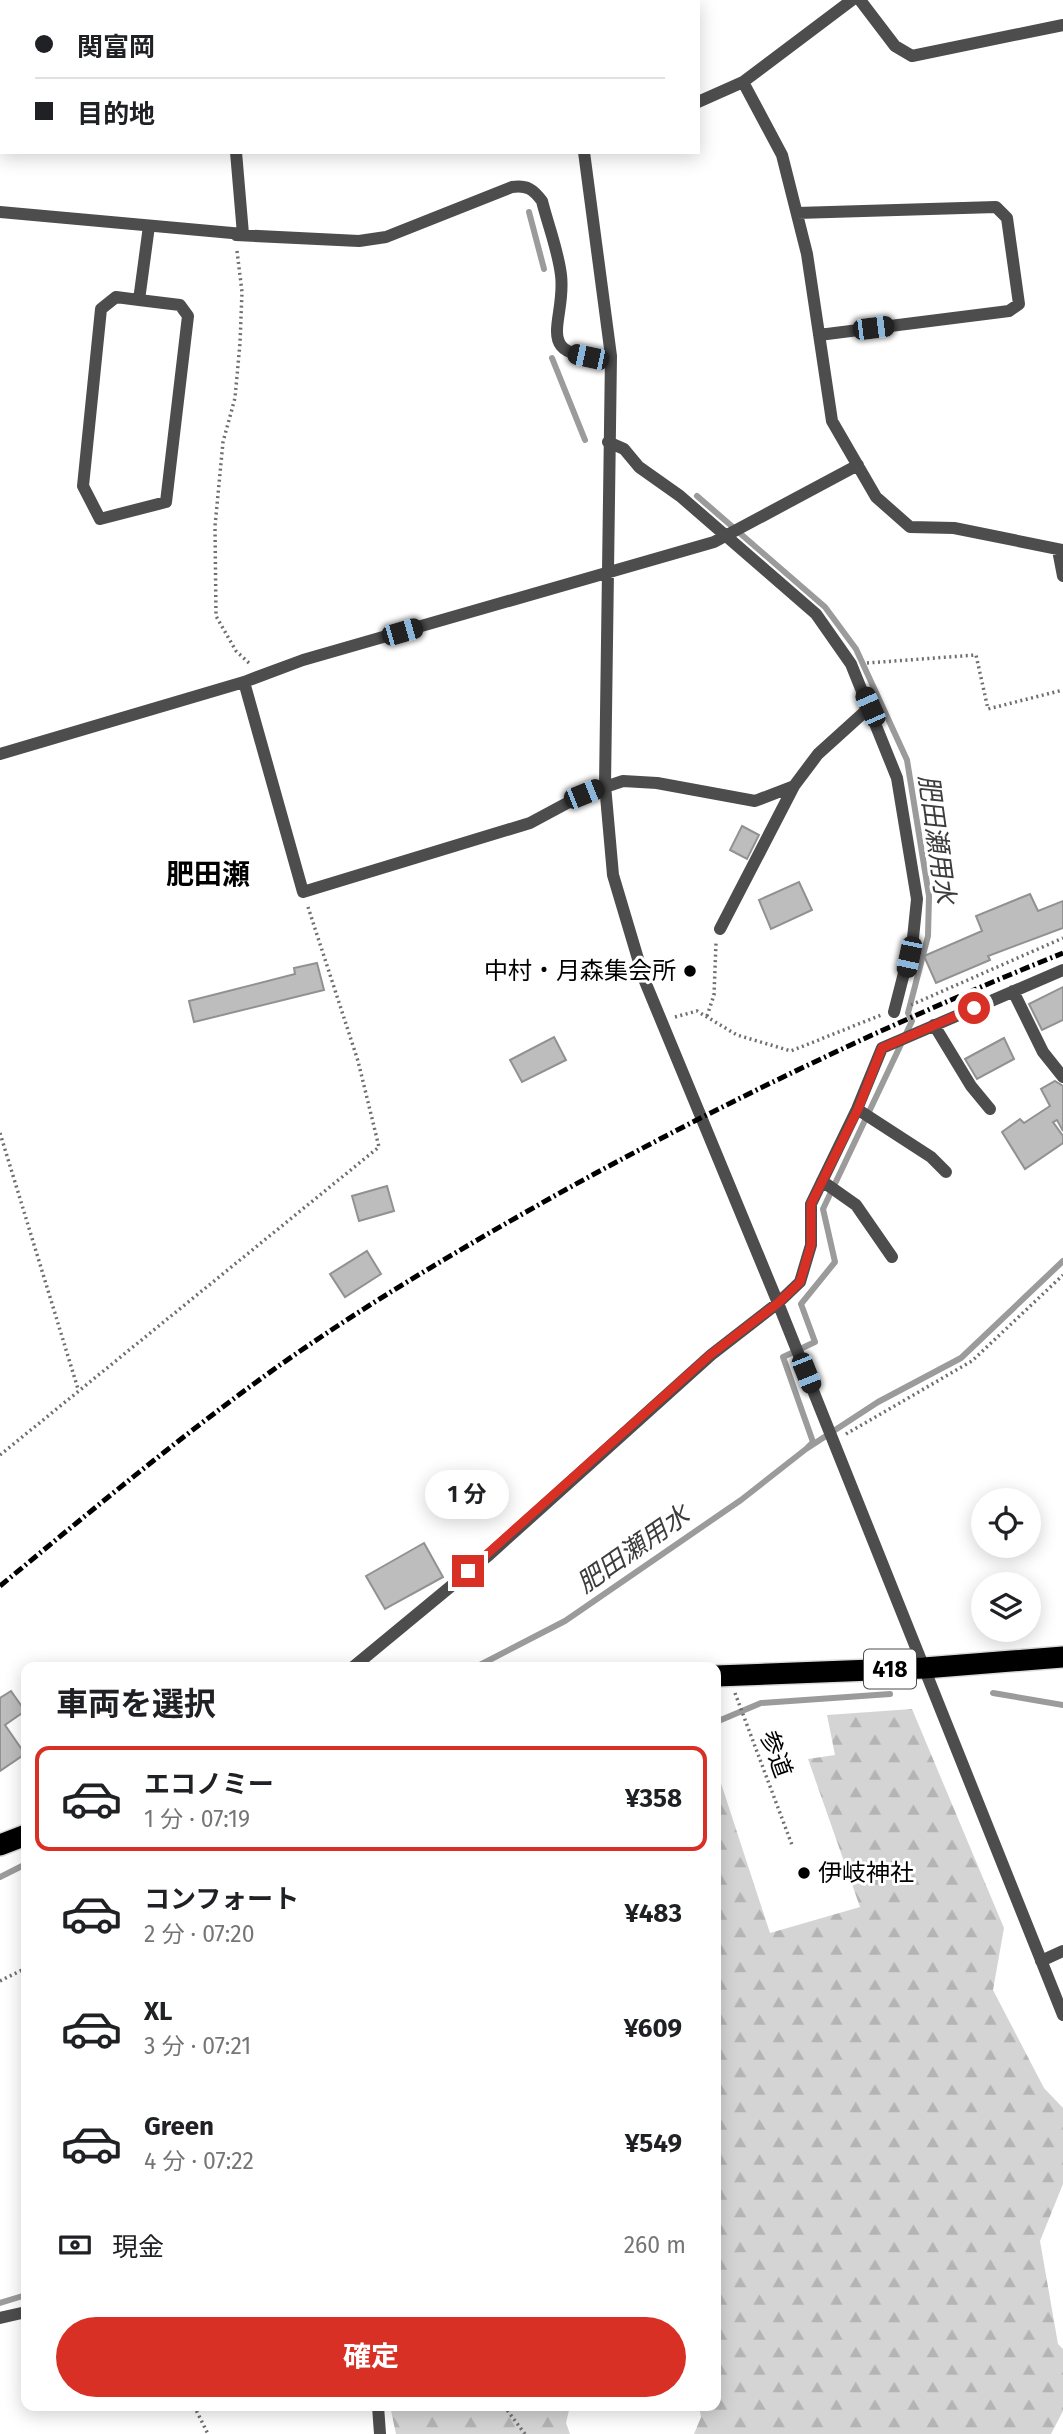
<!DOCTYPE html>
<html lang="ja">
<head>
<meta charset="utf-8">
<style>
  :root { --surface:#fff; --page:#f2f2f2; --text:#202124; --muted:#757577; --line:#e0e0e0; --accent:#d93025 }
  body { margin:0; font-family:"Fira Sans","Noto Sans JP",sans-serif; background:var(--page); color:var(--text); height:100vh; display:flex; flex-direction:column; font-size:26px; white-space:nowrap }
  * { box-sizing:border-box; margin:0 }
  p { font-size:23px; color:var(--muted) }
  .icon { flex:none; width:38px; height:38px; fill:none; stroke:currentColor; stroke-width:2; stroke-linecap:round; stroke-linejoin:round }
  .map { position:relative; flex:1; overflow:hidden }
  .details { position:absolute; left:21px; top:1662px; width:700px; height:749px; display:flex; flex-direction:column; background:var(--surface); border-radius:14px; box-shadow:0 4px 18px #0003 }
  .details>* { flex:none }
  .guide { position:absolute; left:0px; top:0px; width:700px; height:154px; box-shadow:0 4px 18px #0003; display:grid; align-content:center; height:154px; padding:0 35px; background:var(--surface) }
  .controls { position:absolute; left:971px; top:1488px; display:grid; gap:14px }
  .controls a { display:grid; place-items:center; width:70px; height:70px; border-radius:50%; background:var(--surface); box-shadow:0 4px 18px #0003; font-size:35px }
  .end { position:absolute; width:32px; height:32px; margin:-16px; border:9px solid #d93025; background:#fff; box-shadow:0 0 0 4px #fff }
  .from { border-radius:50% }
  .bubble { position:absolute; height:49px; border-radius:24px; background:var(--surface); box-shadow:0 4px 18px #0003; font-size:23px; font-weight:700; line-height:49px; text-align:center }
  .car { position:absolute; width:21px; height:42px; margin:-21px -10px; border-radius:9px; box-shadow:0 0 5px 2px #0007; background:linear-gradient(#222 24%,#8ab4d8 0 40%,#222 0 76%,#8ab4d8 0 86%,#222 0) }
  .guide b { display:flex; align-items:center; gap:24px; height:66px; font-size:26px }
  .guide b+b { border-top:2px solid var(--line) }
  .guide i { width:18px; height:18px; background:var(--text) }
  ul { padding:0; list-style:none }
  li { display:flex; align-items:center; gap:21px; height:105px; margin:0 14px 10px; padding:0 21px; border:4px solid transparent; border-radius:14px }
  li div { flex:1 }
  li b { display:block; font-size:26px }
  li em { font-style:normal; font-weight:700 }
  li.on { border-color:var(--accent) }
  li>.icon { width:63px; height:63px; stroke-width:1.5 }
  h2 { padding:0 35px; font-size:32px; line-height:84px }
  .pay { display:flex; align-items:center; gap:18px; height:77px; padding:0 35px; font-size:26px }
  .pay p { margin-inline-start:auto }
  .cta { display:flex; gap:14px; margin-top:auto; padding:14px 35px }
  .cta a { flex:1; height:80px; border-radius:42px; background:var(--accent); color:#fff; font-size:28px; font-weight:700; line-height:80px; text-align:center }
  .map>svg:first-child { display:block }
  .forest { fill:url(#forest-firs) }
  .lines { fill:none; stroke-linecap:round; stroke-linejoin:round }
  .stream { stroke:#9b9b9b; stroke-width:6 }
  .building { fill:#bdbdbd; stroke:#919191; stroke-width:2 }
  .highway-casing { stroke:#dbdbdb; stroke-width:24 }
  .path { stroke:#6f6f6f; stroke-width:3.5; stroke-dasharray:2 3.5; stroke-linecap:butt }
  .minor { stroke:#4d4d4d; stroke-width:12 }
  .highway { stroke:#000; stroke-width:21 }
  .rail { stroke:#000; stroke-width:5; stroke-dasharray:10 3.5 2 3.5; stroke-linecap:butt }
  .route { stroke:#d93025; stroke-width:9 }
  .poi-dot { fill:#000; stroke:#fff; stroke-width:2.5 }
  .labels { text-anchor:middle; stroke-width:6; stroke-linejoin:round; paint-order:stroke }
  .shield { fill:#fff; stroke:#4c4c4c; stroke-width:2 }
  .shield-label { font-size:23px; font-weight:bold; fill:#000 }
  .poi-label { font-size:24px; fill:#000; stroke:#fff; text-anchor:end }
  .street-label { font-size:24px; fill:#000; stroke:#fff }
  .water-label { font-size:26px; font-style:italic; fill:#3c3c3c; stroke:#fff }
  .quarter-label { font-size:28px; font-weight:bold; fill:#000; stroke:#fff }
</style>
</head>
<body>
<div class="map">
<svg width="1063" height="2434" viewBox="0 0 1063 2434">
  <defs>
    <pattern id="forest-firs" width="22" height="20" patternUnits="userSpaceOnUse" patternTransform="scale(1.75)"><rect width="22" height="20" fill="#d4d4d4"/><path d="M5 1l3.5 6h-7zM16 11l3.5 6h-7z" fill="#b4b4b4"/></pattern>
  </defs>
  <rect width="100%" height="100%" fill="#fff"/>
  <path class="forest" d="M912,1709L1004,1928L993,1990L1044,2088L1063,2108V2184L1040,2241L1058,2344L1063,2349V2411L1051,2434H694L701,2417L699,2406H716V1768L770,1933L860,1907L808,1759L835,1755L827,1715Z
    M390,2406H570L566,2423L570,2434H396Z"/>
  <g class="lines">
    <path class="stream" d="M529,212L544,269
      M552,358L585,440
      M697,496L825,607L856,649L907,760L929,896L928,936L908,1013L912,1021L823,1209L835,1262L801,1304L815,1342L783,1357L813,1442L806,1449
      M474,1668L565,1621L741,1500L806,1449L878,1402L961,1358L1063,1261
      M993,1693L1063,1705
      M716,1722L761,1703L890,1694
      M0,1877L26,1864
      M0,2303L26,2295"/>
  </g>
  <path class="building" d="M742,826L759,835L747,859L730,850Z
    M799,882L812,910L771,929L759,900Z
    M1030,894L1038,911L1063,901V928L988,956L990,960L936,983L924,956L982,931L976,916Z
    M317,963L324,990L194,1022L189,1001L295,974L294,968Z
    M1063,987V1020L1042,1030L1029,1004Z
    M554,1037L566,1060L522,1082L510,1060Z
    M1004,1038L1014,1059L977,1079L965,1059Z
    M1055,1081L1063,1086V1131L1057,1120L1053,1122L1063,1136V1143L1025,1169L1002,1132L1020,1119L1024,1123L1050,1106L1041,1089Z
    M387,1186L394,1211L359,1221L352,1196Z
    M367,1251L381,1274L345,1297L330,1274Z
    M424,1543L443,1577L385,1609L366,1576Z
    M11,1691L25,1711L5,1725L25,1754L0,1771V1698Z"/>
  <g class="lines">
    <defs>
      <path id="highway" d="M716,1676L924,1668L1063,1657
        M0,1845L26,1835"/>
    </defs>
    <use href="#highway" class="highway-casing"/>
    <path class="path" d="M14,0L15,2
      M237,251L242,292L240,343L235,398L223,442L215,526L216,616L236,651L249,663
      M867,663L976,655L988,709L1063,690
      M911,1005L1063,938
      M707,1016L714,995L716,943
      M675,1017L697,1011L737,1035L791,1051L881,1015
      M0,1133L78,1389
      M846,1434L972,1361L1063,1275
      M0,1455L379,1147L358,1061L308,907
      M735,1693L792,1845
      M0,1981L26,1968
      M194,2406L208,2434
      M504,2406L525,2434"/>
    <path class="minor" d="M218,0V2
      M561,0L562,2
      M860,0L895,46L912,56L1063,25
      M279,2L283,0
      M743,82L782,155L807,254L832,421L876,497L910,527L954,528L1063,550
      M698,102L743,82L852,0
      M0,128L2,127
      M236,152L243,234
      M584,152L611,356L605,785L613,875L644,979L778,1303L1063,2015
      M0,212L243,234
      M797,213L996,207L1007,218L1019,304L1009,311L819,335
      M236,235L359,241L386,237L512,187C527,185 533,189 542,201C548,225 558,250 561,275C567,322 528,360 611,356
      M139,300L116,297L101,309L83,486L100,519L166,502L188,316L180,305L139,300L149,226
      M608,442L624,449L639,467L680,496L816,614L851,664L897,778L917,899L913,938L894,1012
      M1058,550L1063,576
      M244,682L303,892L530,823L584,794L623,781L657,783L755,801L794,786L818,754L870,707
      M0,754L244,682L303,660L714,542L858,465
      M720,929L794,786
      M1013,991L1043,1052L1063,1077
      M934,1025L971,1086L990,1109
      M857,1109L931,1157L946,1172
      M822,1181L856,1205L892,1257
      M352,1668L490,1554L711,1355L778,1303L800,1282L811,1245V1204L857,1109L882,1048L1063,970
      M1041,1961L1063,1951
      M0,2318L26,2312
      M378,2406L380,2434"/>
    <use href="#highway" class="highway"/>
    <path class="rail" d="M0,1586C91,1511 183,1434 280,1365C368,1303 462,1248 556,1195C720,1104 889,1023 1063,953"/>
  </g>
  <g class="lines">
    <path class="route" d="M468,1571L710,1355L778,1303L800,1282L811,1245V1204L858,1109L882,1048L974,1008"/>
  </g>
  <g class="poi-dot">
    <circle cx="690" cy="971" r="7"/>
    <circle cx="804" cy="1873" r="7"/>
  </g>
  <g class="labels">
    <rect class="shield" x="864" y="1649.5" width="52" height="39" rx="5"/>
    <g class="shield-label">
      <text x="890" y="1677">418</text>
    </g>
    <g class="poi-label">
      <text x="676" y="979">中村・月森集会所</text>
      <text x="818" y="1881" text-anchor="start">伊岐神社</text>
    </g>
    <g class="street-label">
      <text transform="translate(776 1754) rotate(70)" y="8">参道</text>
    </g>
    <g class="water-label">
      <text transform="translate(937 839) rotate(82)" y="9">肥田瀬用水</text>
      <text transform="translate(633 1549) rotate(-35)" y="9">肥田瀬用水</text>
    </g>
    <g class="quarter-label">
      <text x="208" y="884">肥田瀬</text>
    </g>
  </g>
</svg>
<div class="controls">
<a><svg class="icon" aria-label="locate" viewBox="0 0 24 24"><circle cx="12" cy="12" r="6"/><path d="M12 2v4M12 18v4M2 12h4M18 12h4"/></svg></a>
<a><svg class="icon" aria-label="layers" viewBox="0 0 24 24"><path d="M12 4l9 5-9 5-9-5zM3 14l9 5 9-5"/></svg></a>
</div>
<i class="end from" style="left:974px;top:1008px"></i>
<i class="end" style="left:468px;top:1571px"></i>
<div class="bubble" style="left:425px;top:1470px;width:84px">1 分</div>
<i class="car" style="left:873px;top:328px;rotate:83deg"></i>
<i class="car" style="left:588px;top:357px;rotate:282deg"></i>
<i class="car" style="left:402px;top:632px;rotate:74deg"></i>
<i class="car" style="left:870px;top:707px;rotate:336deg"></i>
<i class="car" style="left:584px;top:794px;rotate:68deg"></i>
<i class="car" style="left:909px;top:957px;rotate:192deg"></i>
<i class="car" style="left:806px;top:1373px;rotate:158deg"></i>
<div class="guide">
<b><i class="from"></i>関富岡</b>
<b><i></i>目的地</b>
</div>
<section class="details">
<h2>車両を選択</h2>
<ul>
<li class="on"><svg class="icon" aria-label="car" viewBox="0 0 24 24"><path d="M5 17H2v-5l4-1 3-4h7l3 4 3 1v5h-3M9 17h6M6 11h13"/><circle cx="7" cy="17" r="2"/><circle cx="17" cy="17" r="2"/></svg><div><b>エコノミー</b><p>1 分 · 07:19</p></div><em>¥358</em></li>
<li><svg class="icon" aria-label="car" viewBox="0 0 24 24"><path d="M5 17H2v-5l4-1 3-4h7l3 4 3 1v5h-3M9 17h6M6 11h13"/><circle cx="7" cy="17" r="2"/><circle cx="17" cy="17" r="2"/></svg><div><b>コンフォート</b><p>2 分 · 07:20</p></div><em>¥483</em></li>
<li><svg class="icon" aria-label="car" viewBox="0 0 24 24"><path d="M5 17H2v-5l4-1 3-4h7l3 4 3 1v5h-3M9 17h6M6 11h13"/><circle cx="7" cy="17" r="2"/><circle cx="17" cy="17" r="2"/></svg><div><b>XL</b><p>3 分 · 07:21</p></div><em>¥609</em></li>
<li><svg class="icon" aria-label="car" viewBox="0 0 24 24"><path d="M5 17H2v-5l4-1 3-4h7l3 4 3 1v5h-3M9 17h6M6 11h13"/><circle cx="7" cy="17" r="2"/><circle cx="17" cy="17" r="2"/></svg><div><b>Green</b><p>4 分 · 07:22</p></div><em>¥549</em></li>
</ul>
<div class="pay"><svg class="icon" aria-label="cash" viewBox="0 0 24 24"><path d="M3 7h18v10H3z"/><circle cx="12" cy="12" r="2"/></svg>現金<p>260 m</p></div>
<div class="cta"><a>確定</a></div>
</section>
</div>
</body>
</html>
